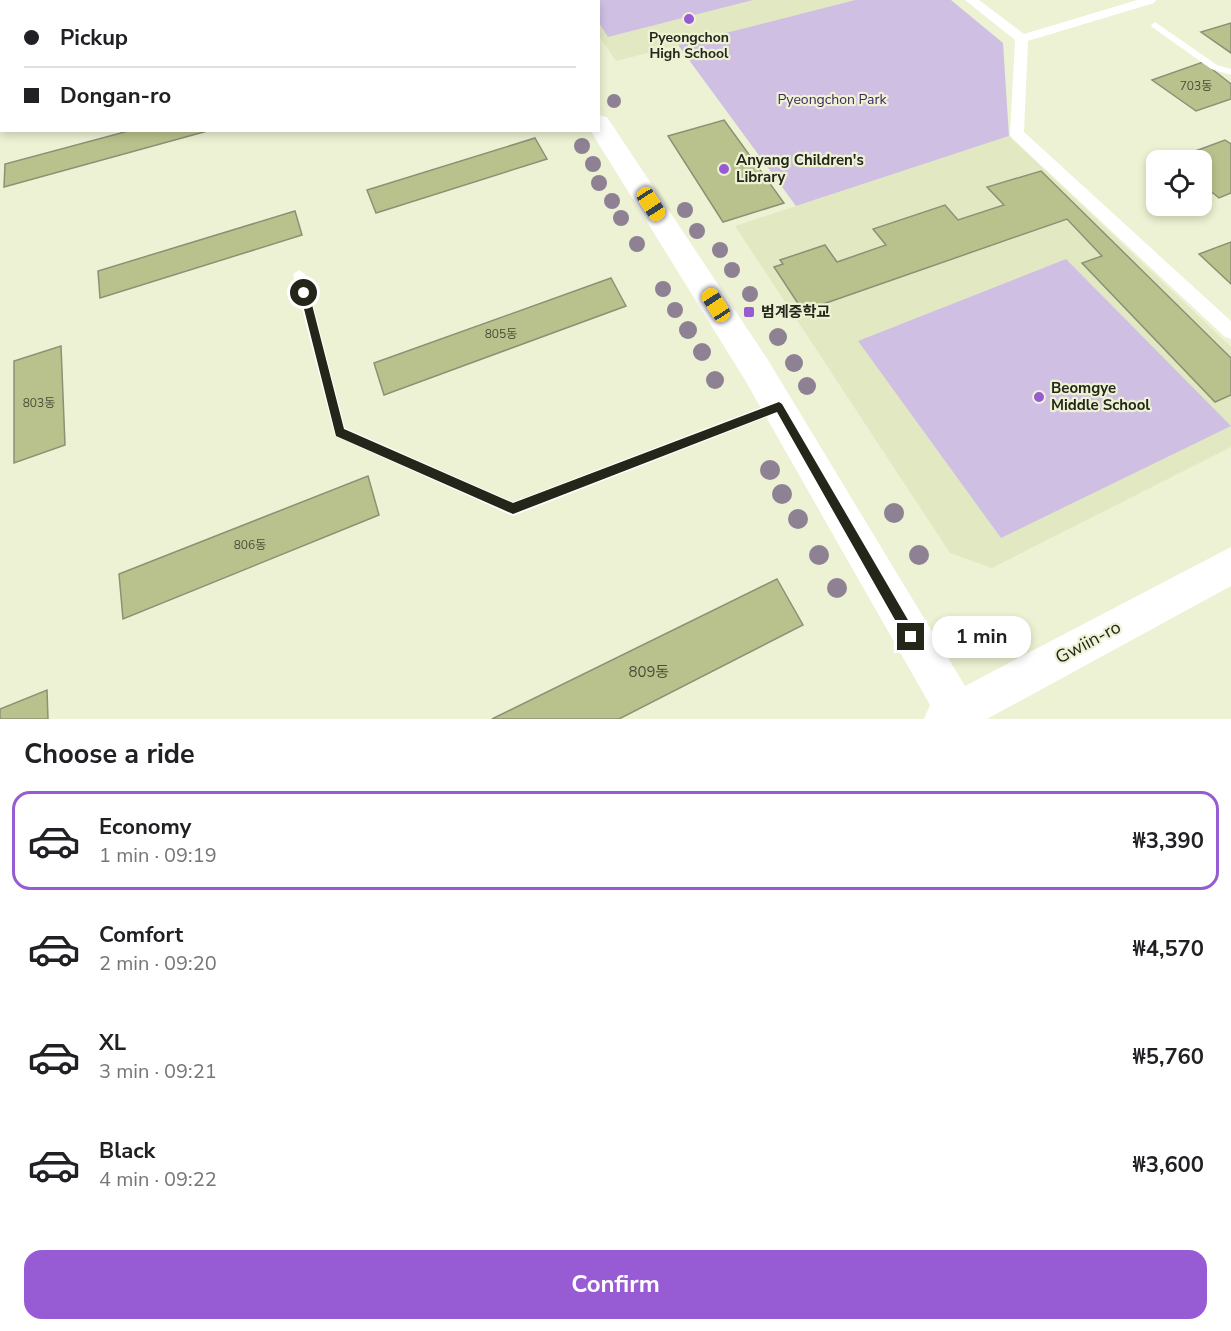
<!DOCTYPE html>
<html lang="en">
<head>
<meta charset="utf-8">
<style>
  :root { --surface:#fff; --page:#f6f6f6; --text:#202124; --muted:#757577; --line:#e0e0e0; --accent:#975bd3 }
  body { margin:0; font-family:"Nunito Sans","Noto Sans KR",sans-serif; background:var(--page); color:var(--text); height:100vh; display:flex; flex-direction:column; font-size:22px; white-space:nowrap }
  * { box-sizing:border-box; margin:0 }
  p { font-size:20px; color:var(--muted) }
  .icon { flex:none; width:33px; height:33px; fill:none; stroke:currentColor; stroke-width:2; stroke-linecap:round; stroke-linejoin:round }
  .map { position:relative; height:719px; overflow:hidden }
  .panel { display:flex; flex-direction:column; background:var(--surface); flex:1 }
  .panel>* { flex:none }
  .banner { position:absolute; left:0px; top:0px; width:600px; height:132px; box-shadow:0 3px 9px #0003; display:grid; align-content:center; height:132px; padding:0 24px; background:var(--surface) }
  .buttons { position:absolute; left:1146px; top:150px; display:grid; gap:12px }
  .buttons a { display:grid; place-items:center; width:66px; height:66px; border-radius:12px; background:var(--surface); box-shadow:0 3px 9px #0003; font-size:30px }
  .end { position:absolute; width:27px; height:27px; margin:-14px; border:8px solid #24261a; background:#fff; box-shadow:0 0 0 3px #fff }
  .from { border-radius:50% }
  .bubble { position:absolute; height:42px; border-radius:18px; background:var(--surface); box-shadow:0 3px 9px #0003; font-size:20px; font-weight:700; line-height:42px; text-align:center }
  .car { position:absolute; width:18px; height:36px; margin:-18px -9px; border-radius:8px; box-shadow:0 0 4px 2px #0007; background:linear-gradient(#f5c518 24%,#345 0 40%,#f5c518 0 76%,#345 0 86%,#f5c518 0) }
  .banner b { display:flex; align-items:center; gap:21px; height:57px; font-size:22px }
  .banner b+b { border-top:2px solid var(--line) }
  .banner i { width:15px; height:15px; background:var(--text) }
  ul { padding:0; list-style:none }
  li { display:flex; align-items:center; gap:18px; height:99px; margin:0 12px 9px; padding:0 12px; border:3px solid transparent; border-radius:18px }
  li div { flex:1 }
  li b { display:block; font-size:22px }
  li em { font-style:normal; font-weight:700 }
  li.active { border-color:var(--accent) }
  li>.icon { width:54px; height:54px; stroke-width:1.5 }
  h2 { padding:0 24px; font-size:27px; line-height:72px }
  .action { display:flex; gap:12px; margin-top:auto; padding:12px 24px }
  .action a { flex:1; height:69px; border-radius:18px; background:var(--accent); color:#fff; font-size:24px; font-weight:700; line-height:69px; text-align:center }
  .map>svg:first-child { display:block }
  .built { fill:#e2e9c2 }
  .green { fill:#cfc0e3 }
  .building { fill:#b9c28c; stroke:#8c9175; stroke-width:1.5 }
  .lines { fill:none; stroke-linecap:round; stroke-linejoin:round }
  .service { fill:#fff; fill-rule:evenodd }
  .pedestrian { fill:#fff; fill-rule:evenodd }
  .tertiary { fill:#fff; fill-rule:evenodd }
  .tree { fill:#8f8194 }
  .route { fill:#24261a }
  .poi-dot { fill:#975bd3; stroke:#ecf2d3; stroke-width:2 }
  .labels { text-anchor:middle; stroke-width:4.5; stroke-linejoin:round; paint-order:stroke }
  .number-label { font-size:12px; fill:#494d36 }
  .far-poi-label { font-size:14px; font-weight:bold; fill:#24261a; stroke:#ecf2d3 }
  .far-park-label { font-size:14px; fill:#432560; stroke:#ecf2d3 }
  .poi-label { font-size:15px; font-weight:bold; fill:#24261a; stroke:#ecf2d3; text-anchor:start }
  .near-number-label { font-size:15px; fill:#494d36 }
  .near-street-label { font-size:18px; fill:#24261a; stroke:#ecf2d3 }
</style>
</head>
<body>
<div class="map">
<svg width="1231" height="719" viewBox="0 0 1231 719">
  <rect width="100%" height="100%" fill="#ecf2d3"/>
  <path class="built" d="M573,0H855L616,61L599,36L598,2Z
    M1009,136L1231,347V447L992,568L950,553L735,226Z"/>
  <path class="green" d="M583,0H753L608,37L599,23L598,2Z
    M855,0H951L1003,43L1009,136L796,206L678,45Z
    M1066,259L1231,426L1001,538L858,341Z"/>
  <path class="building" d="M1231,23V53L1201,32Z
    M1203,62L1231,84V99L1196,111L1152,80Z
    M724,120L784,203L723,222L668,136Z
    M132,130H211L4,187L5,164Z
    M535,138L547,159L376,213L367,190Z
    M1225,140L1231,144V193L1219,198L1202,184V160H1171Z
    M1041,171L1231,358V395L1215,402L1082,263L1102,256L1067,219L803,311L774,267L783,264L780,260L825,245L837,262L886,245L873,229L945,205L958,220L1004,205L987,187Z
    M295,211L302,235L100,298L98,271Z
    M1231,242V284L1199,254Z
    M611,278L626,306L384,395L374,363Z
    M61,346L65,445L14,463V361Z
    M368,476L379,515L123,619L119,574Z
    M777,579L803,625L619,719H492Z
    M47,690L48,719H0V709Z"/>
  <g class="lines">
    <path class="service" d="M261,0H269V2H261Z
      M1155,22L1217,65L1231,69V75L1211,69L1152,27L1151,25Z
      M299,270L305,274L345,428L513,502L778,401L782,403L784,407L782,411L513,516L335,436L293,274Z"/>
    <path class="pedestrian" d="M965,0H979L1024,34L1137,0H1156L1154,3L1028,41L1024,132L1231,321V339L1225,337L1012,138L1010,134L1015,40Z"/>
    <path class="tertiary" d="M512,0H534L535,2H513Z
      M598,115L607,117L768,360L965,686L1231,547V586L987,719H924L930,705L745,380L590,130H598Z"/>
  </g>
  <g class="tree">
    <circle cx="614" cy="101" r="7"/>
    <circle cx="582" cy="146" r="8"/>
    <circle cx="593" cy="164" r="8"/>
    <circle cx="599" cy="183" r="8"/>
    <circle cx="612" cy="201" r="8"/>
    <circle cx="685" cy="210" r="8"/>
    <circle cx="621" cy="218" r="8"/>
    <circle cx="697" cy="231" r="8"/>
    <circle cx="637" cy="244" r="8"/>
    <circle cx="720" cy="250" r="8"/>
    <circle cx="732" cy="270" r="8"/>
    <circle cx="663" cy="289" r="8"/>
    <circle cx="750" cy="294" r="8"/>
    <circle cx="675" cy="310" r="8"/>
    <circle cx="688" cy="330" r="9"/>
    <circle cx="778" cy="337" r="9"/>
    <circle cx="702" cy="352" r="9"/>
    <circle cx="794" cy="363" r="9"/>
    <circle cx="715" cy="380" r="9"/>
    <circle cx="807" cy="386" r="9"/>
    <circle cx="770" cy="470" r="10"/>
    <circle cx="782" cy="494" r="10"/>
    <circle cx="894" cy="513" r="10"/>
    <circle cx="798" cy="519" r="10"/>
    <circle cx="819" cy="555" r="10"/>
    <circle cx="919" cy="555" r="10"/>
    <circle cx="837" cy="588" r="10"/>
  </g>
  <path class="route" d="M304,289L309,293L344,429L513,503L779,402L782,404L915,632V641H907L777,412L513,514L336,436L300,293Z"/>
  <g class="poi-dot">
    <circle cx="689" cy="19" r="6"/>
    <circle cx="724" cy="169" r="6"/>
    <rect x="743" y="306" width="12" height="12" rx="3"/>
    <circle cx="1039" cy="397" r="6"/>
  </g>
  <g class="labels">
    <g class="number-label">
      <text x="1196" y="90">703동</text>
      <text x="501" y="338">805동</text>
      <text x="39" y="407">803동</text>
      <text x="250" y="549">806동</text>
    </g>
    <g class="far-poi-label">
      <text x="689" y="42">Pyeongchon<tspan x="689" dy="16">High School</tspan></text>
    </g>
    <g class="far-park-label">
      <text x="832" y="104">Pyeongchon Park</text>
    </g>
    <g class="poi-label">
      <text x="736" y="165">Anyang Children's<tspan x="736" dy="17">Library</tspan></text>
      <text x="761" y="317">범계중학교</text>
      <text x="1051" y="393">Beomgye<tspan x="1051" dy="17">Middle School</tspan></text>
    </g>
    <g class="near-number-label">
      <text x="649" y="677">809동</text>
    </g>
    <g class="near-street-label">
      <text transform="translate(1088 642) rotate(-28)" y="6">Gwiin-ro</text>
    </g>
  </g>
</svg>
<div class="buttons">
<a><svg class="icon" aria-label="locate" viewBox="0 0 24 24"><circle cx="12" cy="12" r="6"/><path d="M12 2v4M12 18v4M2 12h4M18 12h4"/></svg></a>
</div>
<i class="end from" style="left:304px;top:293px"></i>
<i class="end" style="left:911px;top:637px"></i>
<div class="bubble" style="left:932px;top:616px;width:99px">1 min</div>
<i class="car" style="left:651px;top:204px;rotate:147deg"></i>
<i class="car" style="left:716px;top:305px;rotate:327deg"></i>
<div class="banner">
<b><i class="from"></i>Pickup</b>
<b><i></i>Dongan-ro</b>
</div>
</div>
<section class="panel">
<h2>Choose a ride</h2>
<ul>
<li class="active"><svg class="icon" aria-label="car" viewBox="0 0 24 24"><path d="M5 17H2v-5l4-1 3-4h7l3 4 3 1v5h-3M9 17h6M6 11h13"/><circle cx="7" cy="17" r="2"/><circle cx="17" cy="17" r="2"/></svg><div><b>Economy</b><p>1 min · 09:19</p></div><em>₩3,390</em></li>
<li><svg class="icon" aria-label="car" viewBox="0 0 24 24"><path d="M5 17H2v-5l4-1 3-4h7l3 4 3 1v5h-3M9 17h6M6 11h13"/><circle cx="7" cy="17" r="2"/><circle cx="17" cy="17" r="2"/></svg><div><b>Comfort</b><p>2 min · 09:20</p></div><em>₩4,570</em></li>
<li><svg class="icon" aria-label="car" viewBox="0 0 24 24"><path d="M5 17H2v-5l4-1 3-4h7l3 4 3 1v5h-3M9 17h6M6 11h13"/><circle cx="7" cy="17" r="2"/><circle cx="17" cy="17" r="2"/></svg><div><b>XL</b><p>3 min · 09:21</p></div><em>₩5,760</em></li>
<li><svg class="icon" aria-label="car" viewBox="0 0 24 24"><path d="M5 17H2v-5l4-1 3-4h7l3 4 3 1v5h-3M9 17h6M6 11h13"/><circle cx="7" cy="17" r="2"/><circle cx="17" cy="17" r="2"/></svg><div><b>Black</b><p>4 min · 09:22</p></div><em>₩3,600</em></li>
</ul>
<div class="action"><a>Confirm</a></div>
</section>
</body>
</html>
